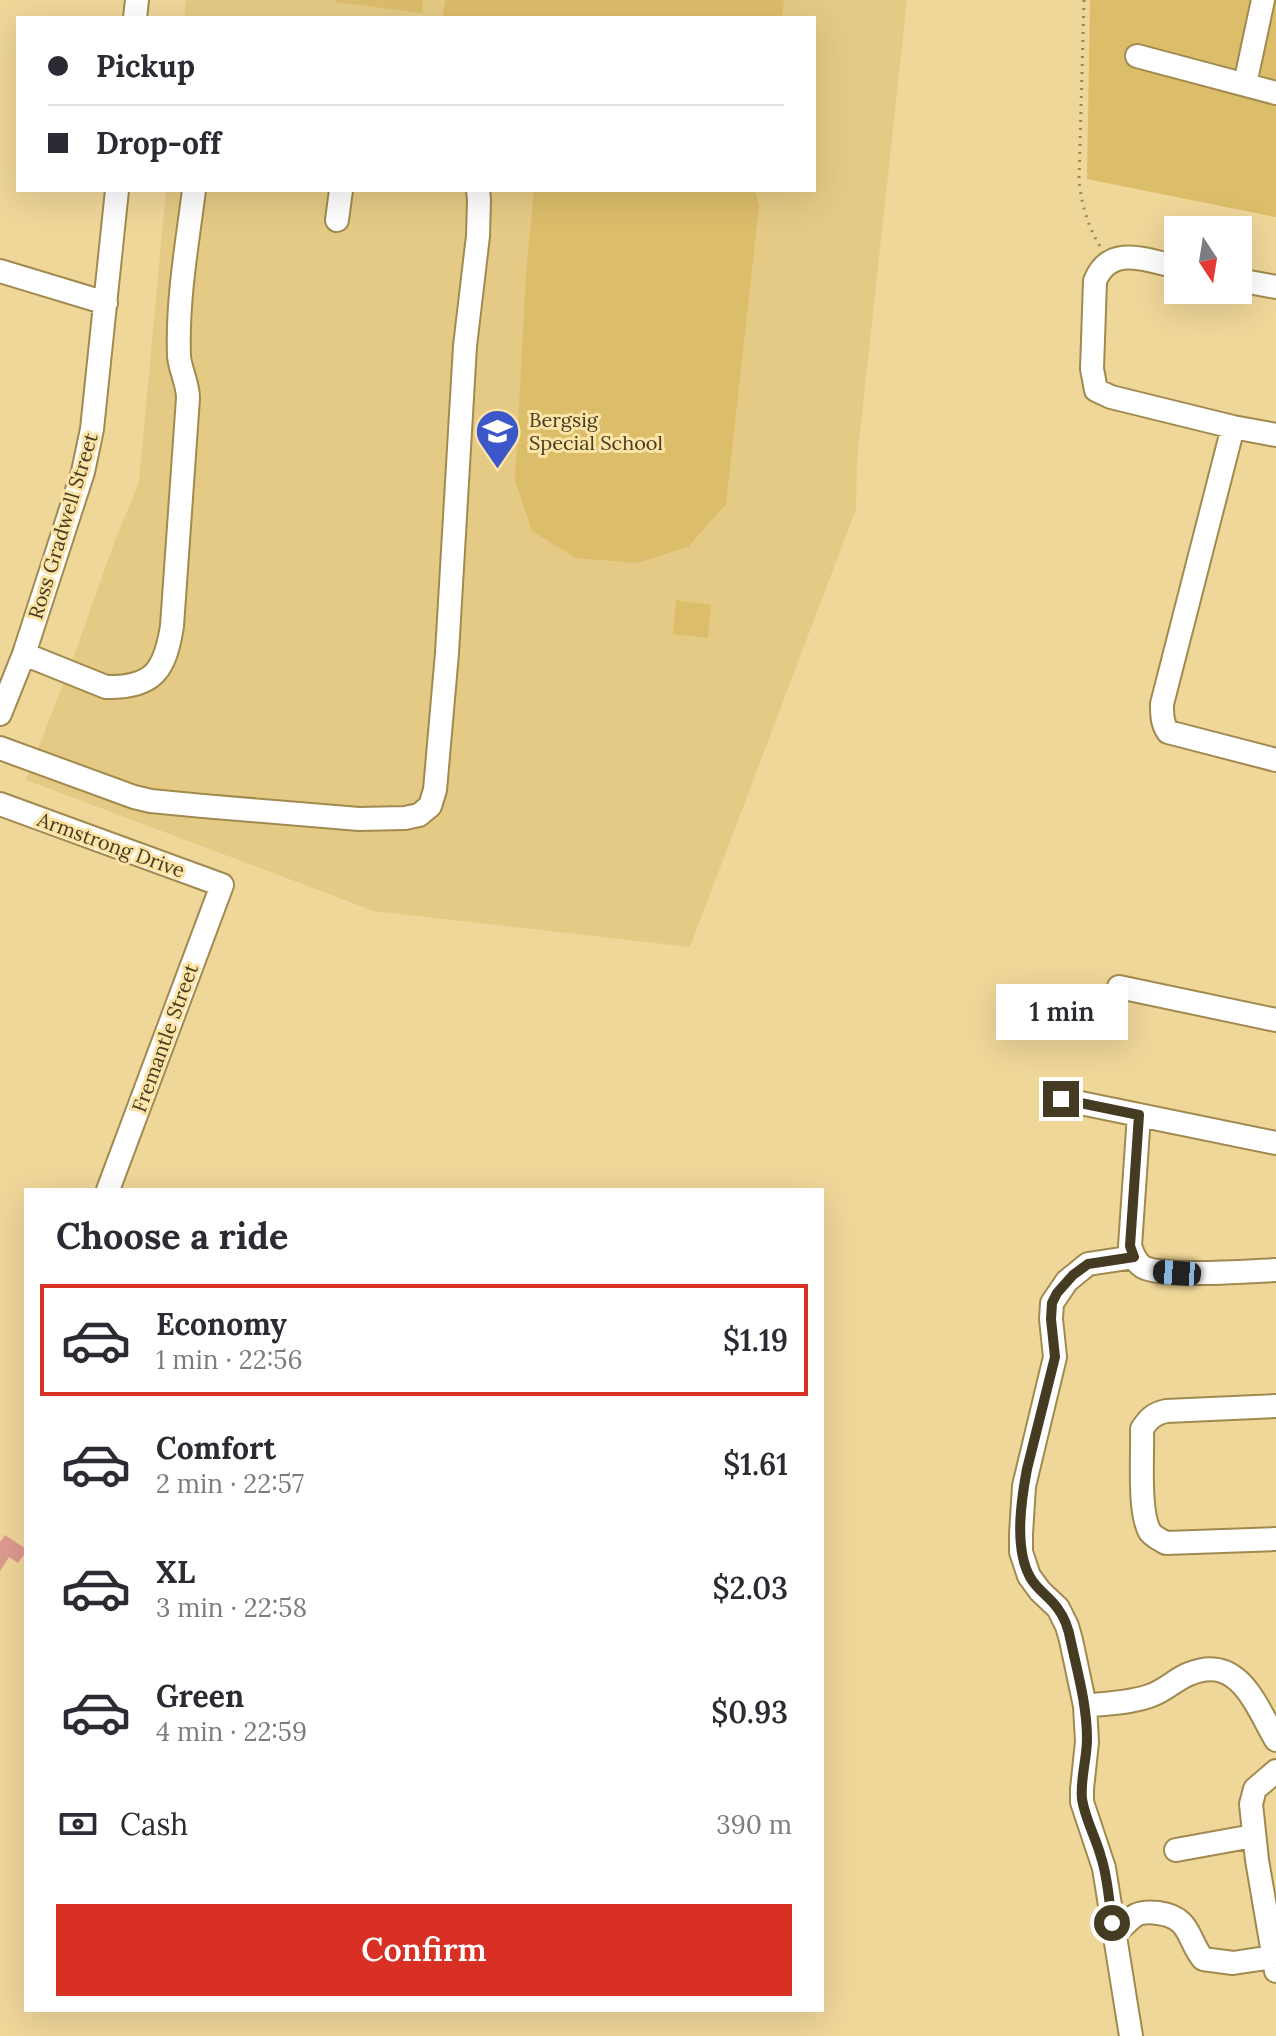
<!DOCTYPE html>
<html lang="en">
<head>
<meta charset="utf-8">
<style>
  :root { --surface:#fff; --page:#f2f2f3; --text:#2b2b33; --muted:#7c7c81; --line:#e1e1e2; --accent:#d93025 }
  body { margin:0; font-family:Lora,serif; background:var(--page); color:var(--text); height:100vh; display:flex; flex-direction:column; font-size:30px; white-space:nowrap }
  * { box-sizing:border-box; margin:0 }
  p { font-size:26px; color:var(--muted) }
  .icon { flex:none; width:44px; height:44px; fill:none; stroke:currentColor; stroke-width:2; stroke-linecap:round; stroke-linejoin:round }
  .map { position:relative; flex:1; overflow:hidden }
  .side { position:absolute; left:24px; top:1188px; width:800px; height:824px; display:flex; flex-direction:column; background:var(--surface); border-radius:0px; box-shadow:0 8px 32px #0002 }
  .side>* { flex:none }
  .hud { position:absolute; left:16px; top:16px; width:800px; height:176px; border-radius:0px; box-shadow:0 8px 32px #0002; display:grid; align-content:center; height:176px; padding:0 32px; background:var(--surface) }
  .needle { width:52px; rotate:168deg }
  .tools { position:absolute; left:1164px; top:216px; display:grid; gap:16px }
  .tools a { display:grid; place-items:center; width:88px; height:88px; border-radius:0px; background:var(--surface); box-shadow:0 8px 32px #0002; font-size:40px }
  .end { position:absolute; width:36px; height:36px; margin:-18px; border:10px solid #453b22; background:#fff; box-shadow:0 0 0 4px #fff }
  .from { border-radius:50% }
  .bubble { position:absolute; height:56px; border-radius:0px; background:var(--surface); box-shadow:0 8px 32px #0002; font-size:26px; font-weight:600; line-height:56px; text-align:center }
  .car { position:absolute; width:24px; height:48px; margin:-24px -12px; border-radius:10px; box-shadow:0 0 6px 2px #0007; background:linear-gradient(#222 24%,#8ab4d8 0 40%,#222 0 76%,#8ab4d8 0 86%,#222 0) }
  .hud b { display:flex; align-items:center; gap:28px; height:76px; font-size:30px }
  .hud b+b { border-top:2px solid var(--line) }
  .hud i { width:20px; height:20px; background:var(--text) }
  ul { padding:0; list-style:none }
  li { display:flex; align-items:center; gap:24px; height:112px; margin:0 16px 12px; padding:0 16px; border:4px solid transparent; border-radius:0px }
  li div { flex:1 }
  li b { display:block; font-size:30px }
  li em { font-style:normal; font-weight:600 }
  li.active { border-color:var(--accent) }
  li>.icon { width:72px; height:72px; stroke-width:1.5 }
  h2 { padding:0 32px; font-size:36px; line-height:96px }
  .pay { display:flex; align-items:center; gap:20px; height:88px; padding:0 32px; font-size:30px }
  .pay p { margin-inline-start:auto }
  .cta { display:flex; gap:16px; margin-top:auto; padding:16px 32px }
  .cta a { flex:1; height:92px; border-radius:0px; background:var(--accent); color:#fff; font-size:32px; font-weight:600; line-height:92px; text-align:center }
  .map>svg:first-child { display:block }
  .built { fill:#e5ca85 }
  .green { fill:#dcbd6a }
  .building { fill:#dd9a8f }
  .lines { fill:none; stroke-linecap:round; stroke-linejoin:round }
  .minor-casing { stroke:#a18a4f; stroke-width:26 }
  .path { stroke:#99875d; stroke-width:3; stroke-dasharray:2 6; stroke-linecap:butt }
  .minor { stroke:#fff; stroke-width:22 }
  .route { stroke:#453b22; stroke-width:10 }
  .labels { text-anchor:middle; stroke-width:6; stroke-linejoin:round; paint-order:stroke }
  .poi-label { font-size:20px; fill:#453b22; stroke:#fce4a6; text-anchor:start }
  .street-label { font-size:20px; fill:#453b22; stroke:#fce4a6 }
</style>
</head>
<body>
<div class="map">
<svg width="1276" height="2036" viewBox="0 0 1276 2036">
  <rect width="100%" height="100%" fill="#efd699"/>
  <path class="built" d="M186,0H907L857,460L856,509L690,947L374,911L26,780L75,653L114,543L139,482L166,190H814V18H184Z"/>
  <path class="green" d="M336,0H423L422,13L336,2Z
    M445,0H784L782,18H443Z
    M1090,0H1276V217L1087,179Z
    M534,190H755L759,206L726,504L688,547L636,563L576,558L532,531L515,480L526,275Z
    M676,600L711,605L708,638L673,634Z"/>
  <path class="building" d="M5,1535L26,1549V1552L18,1563L9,1557L0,1571V1542Z"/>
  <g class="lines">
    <defs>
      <path id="minor" d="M135,18L137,0
        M1137,56L1276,93
        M1245,84L1263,0
        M337,220L341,190
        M1178,267C1148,261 1110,243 1095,281L1092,369L1096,390L1111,397L1233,427L1276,435
        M0,271L106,303
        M1238,280L1276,287
        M1233,427L1162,704C1162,715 1162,723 1168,732L1276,760
        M24,654L106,687C154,688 165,670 172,626L188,398C188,383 180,370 179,356C177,300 187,245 194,190
        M0,714L24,654L83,472L92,429L117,190
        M0,748L134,797L151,801L203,806L359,819L405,818L419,815L430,806L435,790L447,653L465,346L478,236L479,200L478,190
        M0,804L222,885L108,1190
        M1119,987L1276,1020
        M1061,1099L1276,1143
        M1139,1115L1130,1246C1133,1254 1135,1262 1143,1267C1164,1278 1248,1271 1276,1270
        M1276,1406L1166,1411C1154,1414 1149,1418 1142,1429C1143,1453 1138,1512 1150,1532C1154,1537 1160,1540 1166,1543L1276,1539
        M1085,1706C1107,1703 1132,1703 1152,1695C1166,1690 1176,1679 1189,1674C1239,1653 1256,1706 1276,1740
        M1276,1771L1255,1789L1251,1804L1257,1860L1276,1971
        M1176,1850L1253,1836
        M1113,1932C1125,1927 1125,1923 1133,1917C1139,1912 1150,1912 1158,1913C1191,1917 1187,1939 1203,1959L1233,1963L1272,1957
        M1131,2036L1104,1868L1082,1802V1789L1087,1742L1085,1706L1071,1640L1067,1626L1058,1608L1040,1591L1029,1576L1021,1552V1534L1024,1486L1055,1357L1051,1319L1052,1303L1067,1281L1088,1264L1134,1257"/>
    </defs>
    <use href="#minor" class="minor-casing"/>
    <path class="path" d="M1084,0L1079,181C1082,206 1088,227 1101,248"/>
    <use href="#minor" class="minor"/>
  </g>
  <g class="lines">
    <path class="route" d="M1061,1099L1139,1115L1130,1246L1134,1257L1088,1264L1073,1275L1057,1293L1052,1303L1051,1319L1055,1357L1027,1469C1021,1501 1014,1548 1030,1577C1037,1590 1050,1597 1058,1609C1065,1618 1069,1631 1071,1642C1078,1674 1087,1706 1087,1739C1087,1759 1080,1779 1082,1799C1085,1819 1096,1838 1101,1857C1108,1878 1109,1901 1112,1923"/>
  </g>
  <defs>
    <symbol id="school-pin" viewBox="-11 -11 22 30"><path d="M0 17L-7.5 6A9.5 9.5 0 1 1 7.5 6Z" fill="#3c57c9" stroke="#fce4a6"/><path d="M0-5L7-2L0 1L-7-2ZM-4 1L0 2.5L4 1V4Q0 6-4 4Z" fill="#fff"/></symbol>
  </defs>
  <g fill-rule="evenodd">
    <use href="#school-pin" x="472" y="406" width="51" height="69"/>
  </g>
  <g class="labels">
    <g class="poi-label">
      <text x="529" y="427">Bergsig<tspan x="529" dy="23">Special School</tspan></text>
    </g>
    <g class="street-label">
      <text transform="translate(63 526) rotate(-73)" y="7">Ross Gradwell Street</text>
      <text transform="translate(111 845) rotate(20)" y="7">Armstrong Drive</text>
      <text transform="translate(165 1038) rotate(-70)" y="7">Fremantle Street</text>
    </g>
  </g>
</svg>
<div class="tools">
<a><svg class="needle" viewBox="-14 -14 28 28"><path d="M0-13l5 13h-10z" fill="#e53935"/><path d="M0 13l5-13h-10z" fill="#7c7c81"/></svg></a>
</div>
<i class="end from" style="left:1112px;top:1923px"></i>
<i class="end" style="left:1061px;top:1099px"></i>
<div class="bubble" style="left:996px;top:984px;width:132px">1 min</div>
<i class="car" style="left:1177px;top:1273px;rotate:274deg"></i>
<div class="hud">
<b><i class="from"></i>Pickup</b>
<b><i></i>Drop-off</b>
</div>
<section class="side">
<h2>Choose a ride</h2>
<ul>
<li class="active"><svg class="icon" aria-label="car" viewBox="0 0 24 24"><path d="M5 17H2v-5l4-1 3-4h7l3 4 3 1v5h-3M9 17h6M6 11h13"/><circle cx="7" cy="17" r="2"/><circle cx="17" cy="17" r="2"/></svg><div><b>Economy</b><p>1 min · 22:56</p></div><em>$1.19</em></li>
<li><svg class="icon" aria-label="car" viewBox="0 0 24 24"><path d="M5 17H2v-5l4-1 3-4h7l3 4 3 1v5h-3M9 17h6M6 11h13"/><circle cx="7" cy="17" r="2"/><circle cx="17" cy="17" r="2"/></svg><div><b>Comfort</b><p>2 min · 22:57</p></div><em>$1.61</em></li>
<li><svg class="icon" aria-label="car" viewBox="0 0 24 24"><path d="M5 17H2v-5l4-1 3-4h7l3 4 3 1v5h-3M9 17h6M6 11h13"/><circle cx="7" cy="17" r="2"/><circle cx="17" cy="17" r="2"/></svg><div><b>XL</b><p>3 min · 22:58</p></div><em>$2.03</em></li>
<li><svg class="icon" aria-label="car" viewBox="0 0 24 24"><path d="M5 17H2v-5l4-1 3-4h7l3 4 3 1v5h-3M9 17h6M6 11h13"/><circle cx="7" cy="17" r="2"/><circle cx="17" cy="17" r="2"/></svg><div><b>Green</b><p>4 min · 22:59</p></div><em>$0.93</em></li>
</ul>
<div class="pay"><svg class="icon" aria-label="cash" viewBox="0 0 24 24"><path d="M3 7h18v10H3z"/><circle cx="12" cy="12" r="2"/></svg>Cash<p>390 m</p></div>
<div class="cta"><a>Confirm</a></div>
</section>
</div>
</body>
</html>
